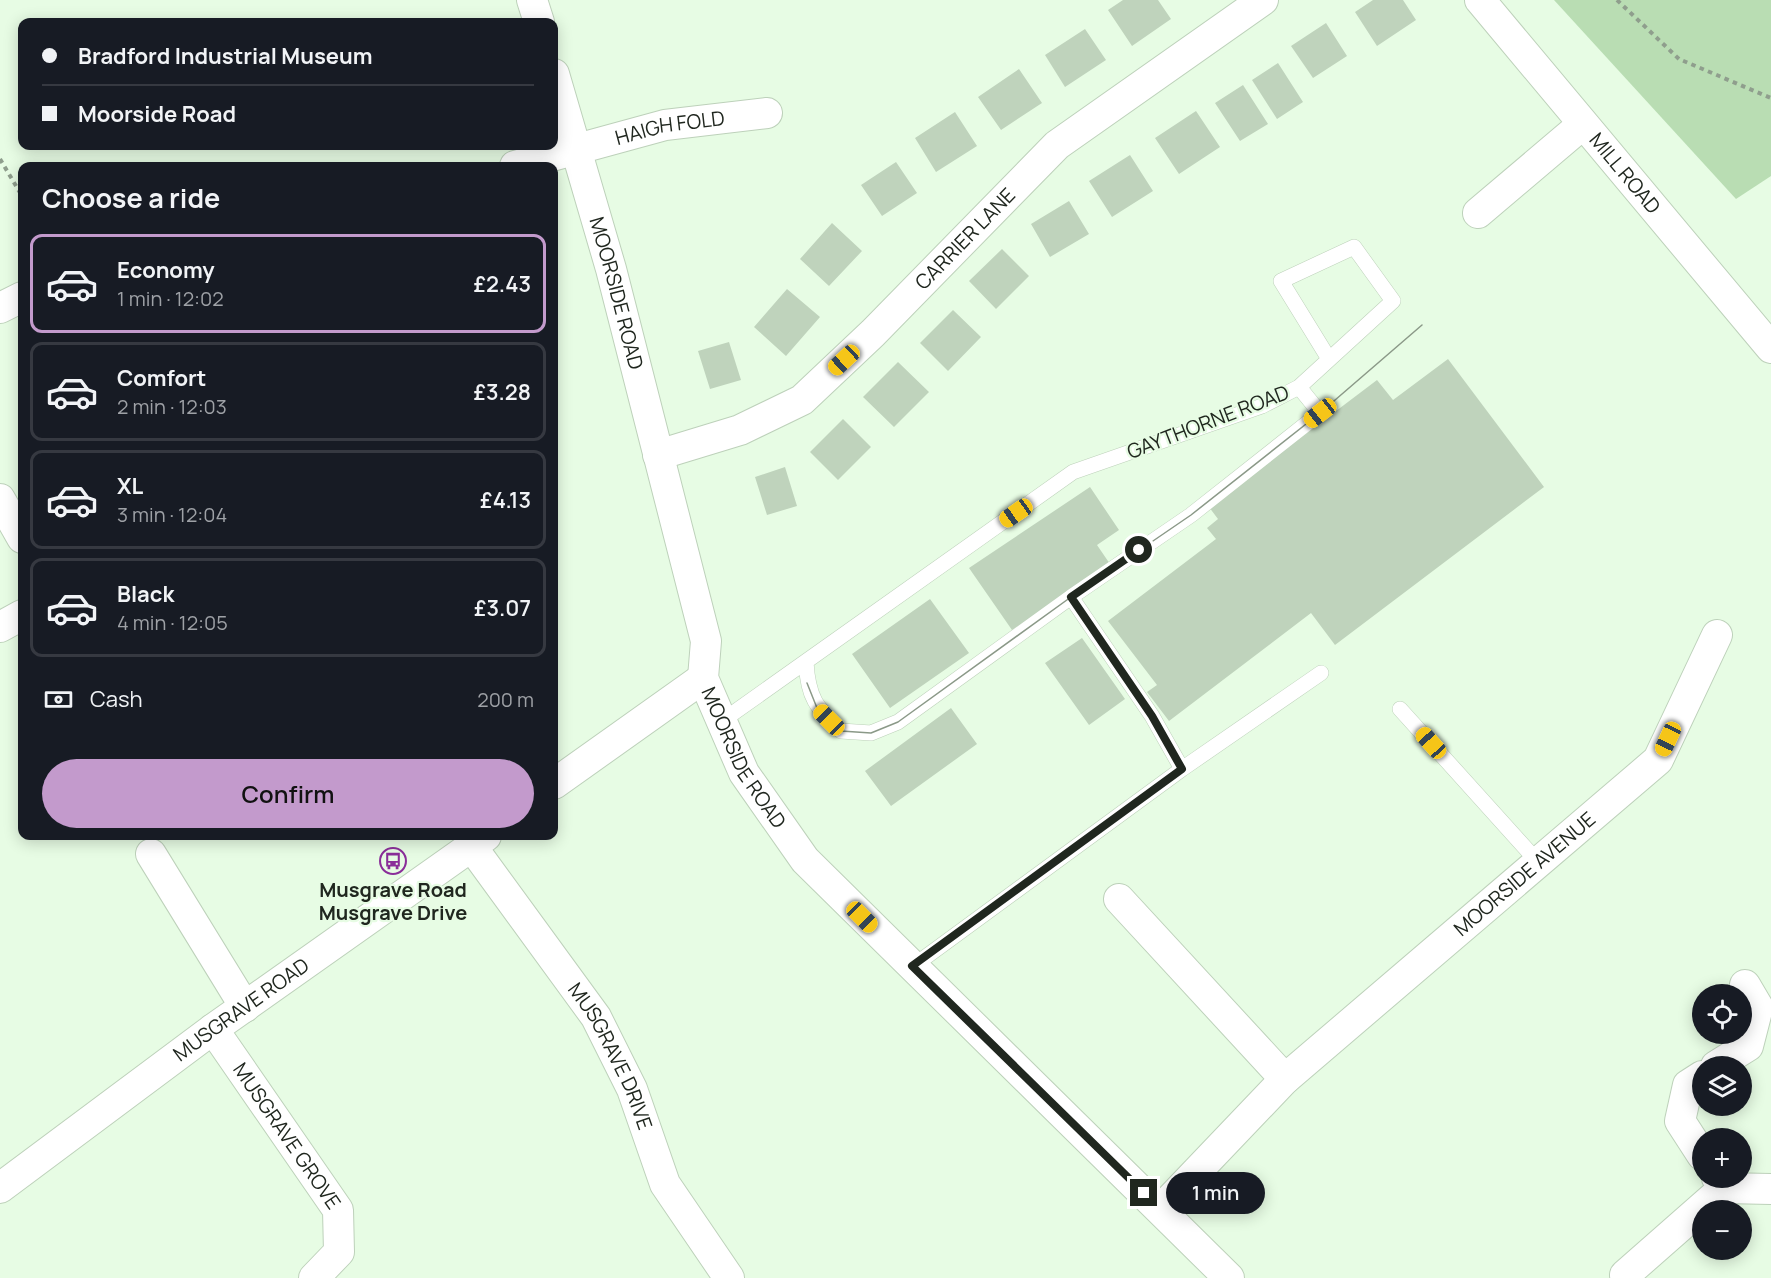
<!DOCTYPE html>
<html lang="en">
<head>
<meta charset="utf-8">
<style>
  :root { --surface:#171b24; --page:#20242c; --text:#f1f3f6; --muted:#9ea1a6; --line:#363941; --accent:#c39acc }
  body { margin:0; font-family:Manrope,sans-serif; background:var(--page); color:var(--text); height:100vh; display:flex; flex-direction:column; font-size:22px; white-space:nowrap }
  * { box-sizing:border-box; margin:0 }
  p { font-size:20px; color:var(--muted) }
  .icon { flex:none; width:33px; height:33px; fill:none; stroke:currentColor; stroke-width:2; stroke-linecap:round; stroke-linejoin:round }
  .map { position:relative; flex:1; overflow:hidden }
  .drawer { position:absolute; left:18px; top:162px; width:540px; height:678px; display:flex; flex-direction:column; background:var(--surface); border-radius:12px; box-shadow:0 3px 15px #0003 }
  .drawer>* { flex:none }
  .top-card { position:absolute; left:18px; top:18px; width:540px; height:132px; border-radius:12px; box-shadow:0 3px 15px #0003; display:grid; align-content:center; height:132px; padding:0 24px; background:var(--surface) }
  .fabs { position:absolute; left:1692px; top:984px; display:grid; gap:12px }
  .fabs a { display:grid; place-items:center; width:60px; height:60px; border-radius:50%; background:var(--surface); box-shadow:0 3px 15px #0003; font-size:30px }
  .end { position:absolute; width:27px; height:27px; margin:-14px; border:8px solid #20271f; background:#fff; box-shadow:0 0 0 3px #fff }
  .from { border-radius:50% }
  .bubble { position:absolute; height:42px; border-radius:21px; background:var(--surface); box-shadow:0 3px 15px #0003; font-size:20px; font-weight:600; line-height:42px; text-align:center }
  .car { position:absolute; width:18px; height:36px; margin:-18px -9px; border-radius:8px; box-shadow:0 0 4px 2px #0007; background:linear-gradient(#f5c518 24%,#345 0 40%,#f5c518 0 76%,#345 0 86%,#f5c518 0) }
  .top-card b { display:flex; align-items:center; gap:21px; height:57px; font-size:22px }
  .top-card b+b { border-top:2px solid var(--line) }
  .top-card i { width:15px; height:15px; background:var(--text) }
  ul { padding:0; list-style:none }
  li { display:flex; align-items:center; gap:18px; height:99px; margin:0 12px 9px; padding:0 12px; border:3px solid var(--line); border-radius:12px }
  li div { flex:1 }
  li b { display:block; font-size:22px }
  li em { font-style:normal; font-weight:600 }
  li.selected { border-color:var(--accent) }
  li>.icon { width:54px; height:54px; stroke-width:1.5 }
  h2 { padding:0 24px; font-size:27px; line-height:72px }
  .pay { display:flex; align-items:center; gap:15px; height:66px; padding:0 24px; font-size:22px }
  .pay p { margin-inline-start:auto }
  .button { display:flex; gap:12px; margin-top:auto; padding:12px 24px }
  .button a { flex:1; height:69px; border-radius:36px; background:var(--accent); color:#111; font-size:24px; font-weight:600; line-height:69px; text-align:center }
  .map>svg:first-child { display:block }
  .green { fill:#b9ddb3 }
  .building { fill:#bfd3bc }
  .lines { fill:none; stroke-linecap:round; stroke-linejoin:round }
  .service-casing { stroke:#bdd1ba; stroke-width:16 }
  .minor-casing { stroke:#bdd1ba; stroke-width:32 }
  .path { stroke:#8f9e8d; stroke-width:4; stroke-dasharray:4.5 4.5; stroke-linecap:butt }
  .service { stroke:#fff; stroke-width:15 }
  .minor { stroke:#fff; stroke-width:30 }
  .tram { stroke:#8b9988; stroke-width:1.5 }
  .route { stroke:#20271f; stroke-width:8 }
  .labels { text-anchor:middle; stroke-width:4.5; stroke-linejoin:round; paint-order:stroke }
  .street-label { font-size:20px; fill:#20271f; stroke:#e7fce4 }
  .poi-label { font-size:20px; font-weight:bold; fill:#20271f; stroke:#e7fce4 }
</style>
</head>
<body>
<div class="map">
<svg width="1771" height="1278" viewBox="0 0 1771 1278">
  <rect width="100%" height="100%" fill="#e7fce4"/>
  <path class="green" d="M1554,0H1771V176L1736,199Z"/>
  <path class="building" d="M1123,0H1158L1171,19L1132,46L1108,10Z
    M1373,0H1403L1416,20L1377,46L1355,12Z
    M1326,23L1347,56L1313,78L1291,46Z
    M1085,29L1106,60L1065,87L1045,55Z
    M1278,63L1303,102L1277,119L1252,80Z
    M1019,69L1042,103L1001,130L978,97Z
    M1243,85L1268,124L1240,141L1215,103Z
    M1196,111L1220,147L1179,174L1155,138Z
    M955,112L977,146L936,172L915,138Z
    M1130,155L1153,191L1112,217L1089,181Z
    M896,162L917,193L882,216L861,185Z
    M1069,201L1089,234L1050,257L1031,224Z
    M832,223L862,251L829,286L800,259Z
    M1002,249L1029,276L996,309L969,281Z
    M787,289L820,317L786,356L754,327Z
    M953,310L981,337L948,371L920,343Z
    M729,342L741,380L710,389L698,351Z
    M1448,359L1544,487L1335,645L1311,613L1169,721L1147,692L1157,685L1108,621L1216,539L1207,528L1218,519L1209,507L1377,380L1393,400Z
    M898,362L929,392L894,427L863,397Z
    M843,419L871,447L838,480L810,452Z
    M785,467L797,506L767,515L755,477Z
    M1090,487L1119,530L1097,545L1110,564L1012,630L969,568Z
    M930,599L969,653L890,708L852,654Z
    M1082,638L1125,699L1089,725L1045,663Z
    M951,708L977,744L891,806L865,771Z"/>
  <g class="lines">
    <defs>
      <path id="service" d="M1299,387L1393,301L1354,247L1281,281L1329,359
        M1071,597L1152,716L1182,769
        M1400,709L1538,862
        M722,721L1073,472L1262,406L1299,387L1320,413L1191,515L1071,597L898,722L871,733L841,731C816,707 808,698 806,662
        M912,967L1182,769L1321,673"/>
      <g id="minor">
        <path d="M532,0L539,22"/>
        <path id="s1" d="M1480,0L1771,348"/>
        <path id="s2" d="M554,74L611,269L706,641L703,678L744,773L805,860L1229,1278"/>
        <path id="s3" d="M515,166L665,125L767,113"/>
        <path d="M1478,213L1583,124"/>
        <path d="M0,308L22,297"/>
        <path id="s4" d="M658,455L740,430L802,400L873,333L1057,145L1263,0"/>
        <path d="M0,499L22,538"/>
        <path d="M0,627L22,615"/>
        <path d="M554,784L703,678"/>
        <path id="s5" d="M472,847L596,1017L632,1089L665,1184L729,1278"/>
        <path d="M151,854L245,1007"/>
        <path d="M1119,899L1285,1079"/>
        <path id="s6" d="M213,1029L338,1210L339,1252L314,1278"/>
        <path d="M1716,1066L1748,1046L1758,1007L1745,985"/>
        <path d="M1702,1076L1688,1085L1680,1121L1702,1155"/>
        <path id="s7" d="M0,1188L213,1029L486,836"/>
        <path d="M1724,1188L1771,1189"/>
        <path id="s8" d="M1161,1209L1285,1079L1658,760L1717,635"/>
        <path d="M1627,1278L1625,1275L1724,1188L1717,1178"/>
      </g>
    </defs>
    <use href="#service" class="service-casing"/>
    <use href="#minor" class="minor-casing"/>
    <path class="path" d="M1617,0L1679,59L1771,98
      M0,159L22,196"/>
    <use href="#service" class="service"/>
    <use href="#minor" class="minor"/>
    <path class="tram" d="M807,683L817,708L841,731L871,733L898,722L1071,597L1191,515L1320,413L1422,325"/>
  </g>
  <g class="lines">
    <path class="route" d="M1139,550L1071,597L1152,716L1182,769L912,966L1144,1193"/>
  </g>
  <defs>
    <symbol id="bus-ring" viewBox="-11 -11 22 22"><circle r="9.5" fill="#e7fce4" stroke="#8a2e99" stroke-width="1.5"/><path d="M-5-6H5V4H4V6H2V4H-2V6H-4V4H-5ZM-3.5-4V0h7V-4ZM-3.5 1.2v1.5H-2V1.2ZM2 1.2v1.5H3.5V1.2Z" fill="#8a2e99"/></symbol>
  </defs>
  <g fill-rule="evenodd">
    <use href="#bus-ring" x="378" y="846" width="30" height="30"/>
  </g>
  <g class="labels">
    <g class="street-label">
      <text dy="7" stroke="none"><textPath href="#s3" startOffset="160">HAIGH FOLD</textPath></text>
      <text dy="7" stroke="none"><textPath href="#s1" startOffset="226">MILL ROAD</textPath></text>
      <text dy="7" stroke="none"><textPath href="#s4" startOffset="384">CARRIER LANE</textPath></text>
      <text dy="7" stroke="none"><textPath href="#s2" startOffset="228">MOORSIDE ROAD</textPath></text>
      <text transform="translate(1208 422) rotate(-21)" y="7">GAYTHORNE ROAD</text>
      <text dy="7" stroke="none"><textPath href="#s2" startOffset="714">MOORSIDE ROAD</textPath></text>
      <text dy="7" stroke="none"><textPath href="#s8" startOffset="495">MOORSIDE AVENUE</textPath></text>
      <text dy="7" stroke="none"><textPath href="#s7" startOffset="300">MUSGRAVE ROAD</textPath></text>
      <text dy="7" stroke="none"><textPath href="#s5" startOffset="252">MUSGRAVE DRIVE</textPath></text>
      <text dy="7" stroke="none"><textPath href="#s6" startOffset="130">MUSGRAVE GROVE</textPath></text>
    </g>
    <g class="poi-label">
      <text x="393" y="897">Musgrave Road<tspan x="393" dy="23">Musgrave Drive</tspan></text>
    </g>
  </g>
</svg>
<div class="fabs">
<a><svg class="icon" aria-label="locate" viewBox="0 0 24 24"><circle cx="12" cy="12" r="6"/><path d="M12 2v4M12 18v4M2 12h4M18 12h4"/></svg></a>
<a><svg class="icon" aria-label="layers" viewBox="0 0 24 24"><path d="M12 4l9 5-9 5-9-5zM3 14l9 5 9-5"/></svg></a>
<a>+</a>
<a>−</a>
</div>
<i class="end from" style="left:1139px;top:550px"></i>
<i class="end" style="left:1144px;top:1193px"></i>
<div class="bubble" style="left:1166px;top:1172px;width:99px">1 min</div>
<i class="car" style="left:844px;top:360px;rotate:227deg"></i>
<i class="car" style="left:1320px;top:413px;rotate:232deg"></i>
<i class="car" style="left:1016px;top:513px;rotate:235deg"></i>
<i class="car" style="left:829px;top:720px;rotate:315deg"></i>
<i class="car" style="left:1668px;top:739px;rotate:205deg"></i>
<i class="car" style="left:1431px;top:743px;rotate:318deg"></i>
<i class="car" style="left:862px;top:917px;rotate:135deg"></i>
<div class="top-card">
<b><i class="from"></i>Bradford Industrial Museum</b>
<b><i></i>Moorside Road</b>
</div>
<section class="drawer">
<h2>Choose a ride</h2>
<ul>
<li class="selected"><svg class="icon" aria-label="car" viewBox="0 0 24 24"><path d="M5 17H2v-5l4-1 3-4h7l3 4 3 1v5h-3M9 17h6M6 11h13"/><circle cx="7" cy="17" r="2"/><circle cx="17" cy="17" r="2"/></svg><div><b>Economy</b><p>1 min · 12:02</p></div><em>£2.43</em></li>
<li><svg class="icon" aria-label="car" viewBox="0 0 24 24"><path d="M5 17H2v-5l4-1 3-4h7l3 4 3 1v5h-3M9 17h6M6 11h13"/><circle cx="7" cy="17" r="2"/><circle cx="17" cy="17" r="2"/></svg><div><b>Comfort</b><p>2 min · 12:03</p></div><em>£3.28</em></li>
<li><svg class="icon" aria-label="car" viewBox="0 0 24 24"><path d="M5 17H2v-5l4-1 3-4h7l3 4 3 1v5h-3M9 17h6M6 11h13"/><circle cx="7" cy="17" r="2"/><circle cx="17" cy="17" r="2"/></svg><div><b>XL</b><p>3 min · 12:04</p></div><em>£4.13</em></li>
<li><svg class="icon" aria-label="car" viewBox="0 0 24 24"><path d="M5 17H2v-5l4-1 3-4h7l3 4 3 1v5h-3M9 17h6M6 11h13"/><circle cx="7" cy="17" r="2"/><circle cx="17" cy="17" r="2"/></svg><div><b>Black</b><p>4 min · 12:05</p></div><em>£3.07</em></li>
</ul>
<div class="pay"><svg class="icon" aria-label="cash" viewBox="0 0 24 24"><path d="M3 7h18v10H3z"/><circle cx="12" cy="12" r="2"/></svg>Cash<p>200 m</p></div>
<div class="button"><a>Confirm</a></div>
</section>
</div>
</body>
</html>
